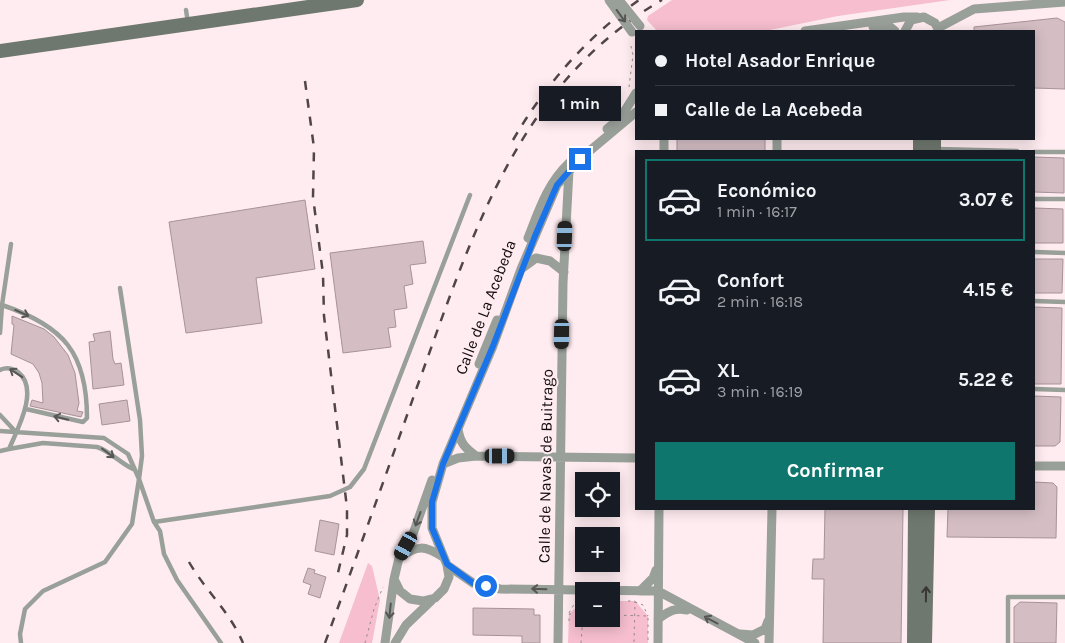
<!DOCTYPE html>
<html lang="es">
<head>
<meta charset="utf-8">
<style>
  :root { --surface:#171b24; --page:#20242c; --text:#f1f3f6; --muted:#9ea1a6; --line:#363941; --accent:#0f766e }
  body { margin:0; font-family:Karla,sans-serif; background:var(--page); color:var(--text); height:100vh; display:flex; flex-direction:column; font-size:19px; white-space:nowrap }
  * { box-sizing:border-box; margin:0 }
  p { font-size:16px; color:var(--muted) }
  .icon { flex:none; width:28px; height:28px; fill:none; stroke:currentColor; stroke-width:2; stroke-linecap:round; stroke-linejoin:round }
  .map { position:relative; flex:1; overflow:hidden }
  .drawer { position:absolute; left:635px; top:150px; width:400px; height:360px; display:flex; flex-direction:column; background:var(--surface); border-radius:0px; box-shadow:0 2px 12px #0003 }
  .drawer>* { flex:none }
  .guide { position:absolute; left:635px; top:30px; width:400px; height:110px; border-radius:0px; box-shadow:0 2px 12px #0003; display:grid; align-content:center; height:110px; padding:0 20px; background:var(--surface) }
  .controls { position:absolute; left:575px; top:472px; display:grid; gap:10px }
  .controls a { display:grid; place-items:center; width:45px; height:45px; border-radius:0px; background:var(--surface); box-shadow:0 2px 12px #0003; font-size:25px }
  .end { position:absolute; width:22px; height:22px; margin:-11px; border:6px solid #1a73e8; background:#fff; box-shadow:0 0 0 2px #fff }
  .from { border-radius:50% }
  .bubble { position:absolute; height:35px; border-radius:0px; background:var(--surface); box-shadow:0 2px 12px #0003; font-size:16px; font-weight:700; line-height:35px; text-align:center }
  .car { position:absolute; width:15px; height:30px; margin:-15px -8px; border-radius:6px; box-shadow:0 0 4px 1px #0007; background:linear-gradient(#222 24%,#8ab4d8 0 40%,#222 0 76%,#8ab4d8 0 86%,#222 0) }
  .guide b { display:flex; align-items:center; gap:18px; height:48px; font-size:19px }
  .guide b+b { border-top:1px solid var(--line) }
  .guide i { width:12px; height:12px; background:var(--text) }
  ul { padding:9px 0 0; list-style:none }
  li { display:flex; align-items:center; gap:15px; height:82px; margin:0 10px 8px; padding:0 10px; border:2px solid transparent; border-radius:0px }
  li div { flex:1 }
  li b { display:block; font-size:19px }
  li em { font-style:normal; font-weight:700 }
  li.active { border-color:var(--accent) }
  li>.icon { width:45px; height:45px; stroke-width:1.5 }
  .button { display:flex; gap:10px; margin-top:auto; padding:10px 20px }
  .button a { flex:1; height:58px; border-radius:0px; background:var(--accent); color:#fff; font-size:20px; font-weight:700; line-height:58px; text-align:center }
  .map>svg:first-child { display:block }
  .green { fill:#f6becf }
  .building { fill:#d4bec4; stroke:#a79298 }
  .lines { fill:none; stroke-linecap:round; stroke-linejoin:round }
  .path { stroke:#97898d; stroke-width:1; stroke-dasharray:2.5 4; stroke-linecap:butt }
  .lane { stroke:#999f99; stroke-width:4.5 }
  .street { stroke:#999f99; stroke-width:9 }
  .secondary { stroke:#6f786f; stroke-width:14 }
  .rail { stroke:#504649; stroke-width:2.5; stroke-dasharray:9 9; stroke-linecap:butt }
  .street-bridge { stroke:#999f99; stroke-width:9 }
  .oneway { stroke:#565654 }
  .oneway2 { stroke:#383735 }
  .route { stroke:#1a73e8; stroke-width:6 }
  .labels { text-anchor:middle; stroke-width:4; stroke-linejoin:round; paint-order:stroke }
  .street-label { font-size:16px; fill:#130c0e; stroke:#ffecf1 }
</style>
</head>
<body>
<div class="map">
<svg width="1065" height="643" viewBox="0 0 1065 643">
  <rect width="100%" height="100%" fill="#ffecf1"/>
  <path class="green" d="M672,0H950L838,16L765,31H657L647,20L648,16Z
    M368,563L372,566L380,600L372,643H339Z
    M583,601L584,619H611V601H635L648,616V643H568L569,614Z"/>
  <path class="building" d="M1057,18L1065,22V89L1034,88V31H974V27Z
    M677,139H765V151H677Z
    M1034,157L1064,158V193L1034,192Z
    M305,200L315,269L256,278L262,323L186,333L169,222Z
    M1034,208L1063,209V243H1034Z
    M423,241L426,263L410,265L413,284L404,286L407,308L394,310L396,327L388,328L391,347L343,353L330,253Z
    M1034,259H1063L1062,293H1034Z
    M1034,307L1062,308L1061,384H1034Z
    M12,316L44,329L54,337L68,355L75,373L79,403L77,411L83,412L81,417L30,406L32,400L43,403L42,383L39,373L33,364L11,354L14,325L12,324Z
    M110,331L113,359L115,364L121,363L124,385L93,389L89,342L95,341L93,334Z
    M1034,396L1061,397L1060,442L1055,446H1034Z
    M127,400L130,421L102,425L99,404Z
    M1034,482L1053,483L1057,487L1056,538L947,537L948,509H1034Z
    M825,509H903L901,643H823L824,579H812L813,559H824Z
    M320,520L339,524L334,555L315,551Z
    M308,568L315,570L314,573L326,577L320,598L308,594L311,585L303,582Z
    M1020,602L1057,603L1056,643H1014V607Z
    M473,608L534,609V615H540V643H522V636L473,635Z"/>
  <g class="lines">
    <path class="path" d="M629,87L633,55L630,42
      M628,601H635L634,643
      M635,602L643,605L648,616
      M569,613L576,601H583
      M611,615L648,616V643
      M569,621V614H584
      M365,643L374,609L383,587
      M581,643L584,601"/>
    <path class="lane" d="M186,10L188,23
      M936,149L1017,151
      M1034,152H1065
      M1034,199H1065
      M1034,252L1065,253
      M120,288L140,420L142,456L139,479L154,522
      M1034,301L1065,302
      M2,305L11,244
      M0,333L2,305C64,326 87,353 87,418L83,422L26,409
      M0,370C6,367 12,368 18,372C40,389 17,430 9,449L0,451
      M1034,389L1065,390
      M0,415L15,431
      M0,431L104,438L128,454L139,479L132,524L105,562L43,591L25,609L20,634L21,643
      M9,449L43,443L97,447C110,451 120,463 133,469
      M221,643L177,580L164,554L160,531L154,522L330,496L350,487L364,469L470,195
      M1008,643V597H1065"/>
    <path class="street" d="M873,27L889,26L895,31
      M938,28L974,9L1065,2
      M805,31L904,17H917
      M905,31L911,20L924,17L935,23L939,31
      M607,129L621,117L636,93
      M664,151V139
      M777,151V139
      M528,238C539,210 547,184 569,163
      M521,269L536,258L550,261L564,272
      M479,364L497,320
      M458,429C460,443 465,448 476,456
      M443,464L458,458L476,456L636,458
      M1034,466H1065
      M401,556L413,534L432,480
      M443,557C424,545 418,545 399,558L394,579L400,591L410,599L423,601L435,598L444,589L449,577L447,565L432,528V502L443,464L493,346L521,269L557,185L580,159L636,112
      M447,565L473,583L500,589L658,591L755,643
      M640,591L653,578L656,570
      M658,619C668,612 674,607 687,610
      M740,634L753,635L765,629L768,621
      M385,643L394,579
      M395,643L406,625L432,600
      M558,643L563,283L569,170
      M658,643L659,509
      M769,643L772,509"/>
    <path class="secondary" d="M0,51L357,0
      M920,151V139
      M934,151V139
      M914,643L915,509
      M925,643L928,509"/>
    <path class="rail" d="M305,81L314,148L313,197L323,274L324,316L347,508V535L337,577
      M513,140C545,85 587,37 639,0
      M189,562C205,590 230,612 243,643
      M325,643C356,558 387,472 417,387C471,239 516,85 662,0"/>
    <path class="street-bridge" d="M609,0L632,32
      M619,0L640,26"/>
  </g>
  <defs><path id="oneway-shaft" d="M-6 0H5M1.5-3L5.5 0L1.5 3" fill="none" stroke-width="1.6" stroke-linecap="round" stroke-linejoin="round" transform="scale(1.25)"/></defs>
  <g class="oneway">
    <use href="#oneway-shaft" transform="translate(621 16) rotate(54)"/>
    <use href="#oneway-shaft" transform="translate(22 313) rotate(24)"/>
    <use href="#oneway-shaft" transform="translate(16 373) rotate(-147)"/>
    <use href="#oneway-shaft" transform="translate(61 418) rotate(-166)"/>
    <use href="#oneway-shaft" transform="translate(108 453) rotate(37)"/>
    <use href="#oneway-shaft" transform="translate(418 519) rotate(110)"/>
    <use href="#oneway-shaft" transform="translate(539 589) rotate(-178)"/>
    <use href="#oneway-shaft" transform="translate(390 611) rotate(96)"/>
    <use href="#oneway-shaft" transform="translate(711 620) rotate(-152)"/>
  </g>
  <use class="oneway2" href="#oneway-shaft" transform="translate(926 594) rotate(-89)"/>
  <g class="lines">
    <path class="route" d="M486,586L473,583L447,564L432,528V502L443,464L493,346L535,236L557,185L580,159"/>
  </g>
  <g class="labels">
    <g class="street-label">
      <text transform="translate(485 307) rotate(-69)" y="6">Calle de La Acebeda</text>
      <text transform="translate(545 466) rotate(-89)" y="6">Calle de Navas de Buitrago</text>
    </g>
  </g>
</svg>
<div class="controls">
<a><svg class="icon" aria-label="locate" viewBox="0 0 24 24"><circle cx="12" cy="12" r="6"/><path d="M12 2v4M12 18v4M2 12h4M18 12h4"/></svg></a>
<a>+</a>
<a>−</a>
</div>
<i class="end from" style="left:486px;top:586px"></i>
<i class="end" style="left:580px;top:159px"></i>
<div class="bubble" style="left:539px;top:86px;width:82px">1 min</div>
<i class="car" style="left:565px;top:236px;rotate:2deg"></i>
<i class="car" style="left:562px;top:334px;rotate:181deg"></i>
<i class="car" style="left:500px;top:456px;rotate:90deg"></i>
<i class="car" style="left:406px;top:546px;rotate:209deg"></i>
<div class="guide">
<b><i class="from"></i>Hotel Asador Enrique</b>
<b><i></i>Calle de La Acebeda</b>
</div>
<section class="drawer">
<ul>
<li class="active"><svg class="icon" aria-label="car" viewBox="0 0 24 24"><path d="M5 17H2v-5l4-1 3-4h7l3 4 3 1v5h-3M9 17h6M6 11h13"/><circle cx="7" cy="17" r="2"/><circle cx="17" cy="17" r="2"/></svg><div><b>Económico</b><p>1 min · 16:17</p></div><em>3.07 €</em></li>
<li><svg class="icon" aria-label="car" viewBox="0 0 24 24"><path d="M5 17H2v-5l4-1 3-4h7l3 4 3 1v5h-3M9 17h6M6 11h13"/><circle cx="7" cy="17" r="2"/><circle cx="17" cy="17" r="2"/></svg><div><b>Confort</b><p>2 min · 16:18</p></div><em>4.15 €</em></li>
<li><svg class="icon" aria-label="car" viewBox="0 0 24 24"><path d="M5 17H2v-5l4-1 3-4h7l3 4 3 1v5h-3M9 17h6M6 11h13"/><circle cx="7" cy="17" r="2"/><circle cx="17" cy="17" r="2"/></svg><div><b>XL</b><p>3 min · 16:19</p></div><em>5.22 €</em></li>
</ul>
<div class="button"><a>Confirmar</a></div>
</section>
</div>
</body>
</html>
